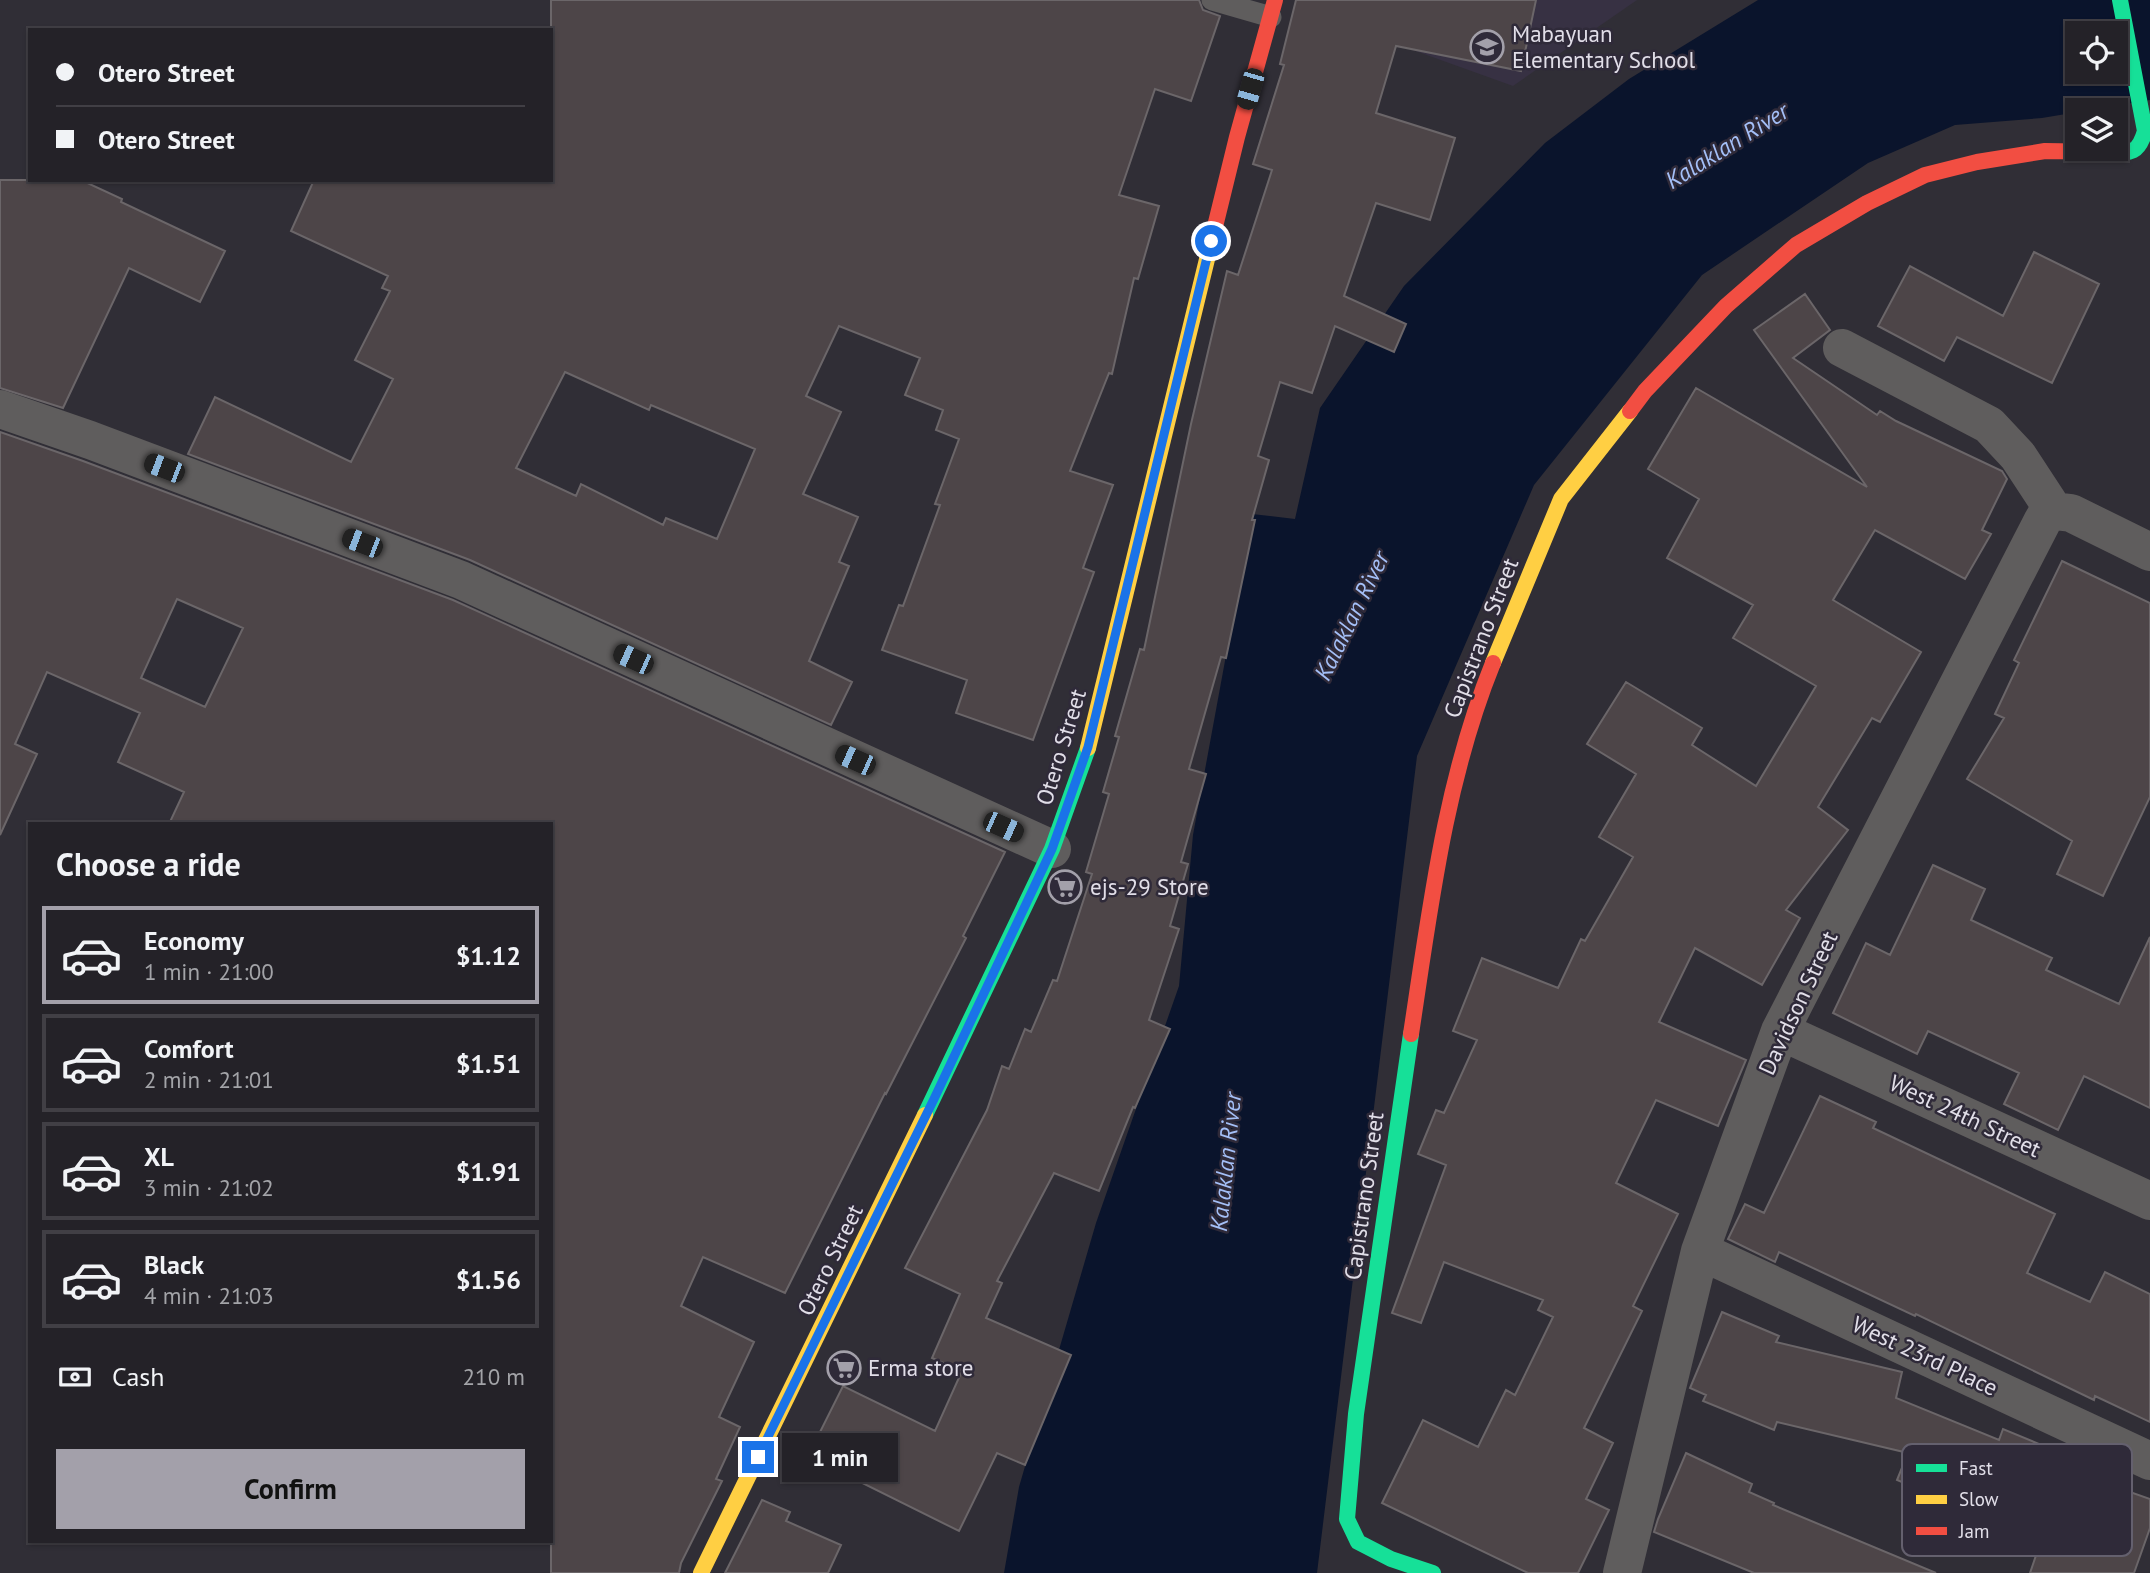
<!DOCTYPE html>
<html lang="en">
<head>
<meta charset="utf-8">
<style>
  :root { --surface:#242228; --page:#2c2a30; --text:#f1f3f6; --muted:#a3a4a8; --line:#413f45; --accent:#a3a0aa }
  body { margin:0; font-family:"PT Sans",sans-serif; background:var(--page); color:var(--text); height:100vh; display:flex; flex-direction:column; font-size:26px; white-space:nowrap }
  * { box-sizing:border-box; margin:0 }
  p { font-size:23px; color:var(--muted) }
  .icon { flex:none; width:38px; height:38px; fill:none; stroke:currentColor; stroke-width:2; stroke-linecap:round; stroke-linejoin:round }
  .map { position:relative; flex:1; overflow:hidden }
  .details { position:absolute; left:28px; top:822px; width:525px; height:721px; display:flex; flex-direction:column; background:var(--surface); border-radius:0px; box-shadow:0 2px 5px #0004,0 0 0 2px var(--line) }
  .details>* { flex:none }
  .top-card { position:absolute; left:28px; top:28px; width:525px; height:154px; border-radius:0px; box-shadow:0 2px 5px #0004,0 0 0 2px var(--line); display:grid; align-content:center; height:154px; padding:0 28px; background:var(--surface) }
  .fabs { position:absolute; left:2065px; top:21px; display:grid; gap:14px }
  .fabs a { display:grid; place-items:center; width:63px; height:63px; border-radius:0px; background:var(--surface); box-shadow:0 2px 5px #0004,0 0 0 2px var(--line); font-size:35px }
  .end { position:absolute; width:32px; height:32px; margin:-16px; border:9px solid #1a73e8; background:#fff; box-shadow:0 0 0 4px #fff }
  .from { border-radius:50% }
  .bubble { position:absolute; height:49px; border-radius:0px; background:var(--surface); box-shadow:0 2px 5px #0004,0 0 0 2px var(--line); font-size:23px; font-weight:700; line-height:49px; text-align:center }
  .car { position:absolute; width:21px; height:42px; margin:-21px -10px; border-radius:9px; box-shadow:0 0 5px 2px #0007; background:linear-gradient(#222 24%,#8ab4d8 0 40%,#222 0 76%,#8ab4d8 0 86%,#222 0) }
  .top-card b { display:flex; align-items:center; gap:24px; height:66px; font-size:26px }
  .top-card b+b { border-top:2px solid var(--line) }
  .top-card i { width:18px; height:18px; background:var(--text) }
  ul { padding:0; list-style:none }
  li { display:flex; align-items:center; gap:21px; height:98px; margin:0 14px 10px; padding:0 14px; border:4px solid var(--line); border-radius:0px }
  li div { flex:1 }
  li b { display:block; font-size:26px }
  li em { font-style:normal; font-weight:700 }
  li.on { border-color:var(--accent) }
  li>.icon { width:63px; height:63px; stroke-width:1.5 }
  h2 { padding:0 28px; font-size:32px; line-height:84px }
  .pay { display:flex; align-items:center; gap:18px; height:77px; padding:0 28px; font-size:26px }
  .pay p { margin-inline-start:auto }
  .button { display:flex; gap:14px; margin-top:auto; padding:14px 28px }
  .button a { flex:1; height:80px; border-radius:0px; background:var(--accent); color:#111; font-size:28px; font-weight:700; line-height:80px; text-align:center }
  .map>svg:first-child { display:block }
  .built { fill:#373143 }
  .water { fill:#0a142c; fill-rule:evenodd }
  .building { fill:#4d4548; stroke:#6b6669; stroke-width:2; fill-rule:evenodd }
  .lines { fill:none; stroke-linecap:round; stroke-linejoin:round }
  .lane { stroke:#5f5d5d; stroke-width:21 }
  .street { stroke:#5f5d5d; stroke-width:38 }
  .fast { stroke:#16e098; stroke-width:16 }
  .slow { stroke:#ffcf43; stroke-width:16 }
  .jam { stroke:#f24e42; stroke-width:16 }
  .route { stroke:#1a73e8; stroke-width:9 }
  .labels { text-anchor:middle; stroke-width:5; stroke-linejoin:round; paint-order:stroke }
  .poi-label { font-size:23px; fill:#e1dee8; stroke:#2f2a39; text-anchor:start }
  .street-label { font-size:23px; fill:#e1dee8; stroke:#2f2a39 }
  .water-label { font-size:24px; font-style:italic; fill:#a4bff7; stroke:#2f2a39 }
  .key { fill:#2f2a39; stroke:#64606e; stroke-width:2 }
  .key-label { font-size:19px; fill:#e1dee8 }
</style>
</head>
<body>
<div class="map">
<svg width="2150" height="1573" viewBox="0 0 2150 1573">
  <rect width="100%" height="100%" fill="#302e36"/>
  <path class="built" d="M1298,0H1637L1513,86L1296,8Z"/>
  <path class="water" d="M1758,0H2150V100L2042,118L1955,125L1868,163L1702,275L1534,485L1417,756L1317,1573H1004L1019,1487L1096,1223L1179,986L1193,835L1252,514L1295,519L1320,408L1404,286L1545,143L1629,79ZM2077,33H2116V72H2077Z"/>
  <path class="building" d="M551,0H1199L1203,10L1220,16L1191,101L1155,89L1119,195L1159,206L1138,279L1134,278L1112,374L1109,373L1070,471L1113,485L1083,568L1094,572L1033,740L956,713L967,680L882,650L899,605L903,606L940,505L935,504L959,439L936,430L943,410L905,395L920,358L839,326L806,396L841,412L803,494L858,517L839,562L849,566L809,661L852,682L831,725L470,560L188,454L215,397L351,462L393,379L355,360L390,291L382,288L388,276L291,231L314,180H551ZM565,372L649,410L651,405L755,449L717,539L666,518L663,525L581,484L576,496L516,468Z
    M1296,0H1536L1521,71L1396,46L1376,113L1455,138L1430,220L1376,203L1344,296L1406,324L1394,352L1335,326L1312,393L1280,382L1258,456L1269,460L1252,520H1255L1226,658L1221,657L1189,769L1206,774L1181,862L1188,864L1170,926L1179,929L1149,1020L1170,1029L1135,1108L1133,1107L1099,1191L1054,1173L997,1281L1002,1283L986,1318L1071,1355L1025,1465L997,1453L959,1531L808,1456L843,1386L935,1431L962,1371L932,1358L960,1294L905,1268L987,1110L1002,1066L1009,1069L1025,1029L1031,1032L1053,980L1057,981L1092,874L1086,872L1109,794L1103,792L1119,737L1115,736L1140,649L1144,650L1191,424L1227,271L1238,275L1272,170L1253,164L1284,65L1280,64Z
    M0,180H81L122,199L121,202L225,251L200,302L129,268L63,408L0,388Z
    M2034,252L2099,284L2052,383L1957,337L1944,361L1878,326L1910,266L2003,316Z
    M1805,294L1830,330L1793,358L1877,415L1880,411L1896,421L2002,471L2007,479L1982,530L1991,534L1965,579L1875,530L1833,600L1921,652L1880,722L1872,718L1818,807L1848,830L1786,910L1800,918L1762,985L1695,948L1659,1022L1746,1060L1718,1126L1656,1100L1616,1183L1678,1214L1633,1306L1642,1311L1584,1428L1613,1443L1586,1499L1609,1510L1578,1573H1528L1382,1503L1423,1420L1478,1447L1506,1390L1515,1395L1553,1317L1538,1310L1543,1300L1444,1262L1421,1323L1392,1313L1446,1165L1418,1154L1436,1110L1444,1113L1477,1040L1453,1031L1482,958L1558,988L1581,939L1585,941L1633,857L1599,837L1636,774L1587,744L1626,682L1702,728L1692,745L1756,786L1816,686L1733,638L1753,605L1667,558L1699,499L1648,469L1696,388L1867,487L1754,330Z
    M0,432L83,461L453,600L1005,852L963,936L966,938L886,1094L885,1093L785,1293L703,1257L681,1306L754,1342L719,1417L740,1427L716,1479L722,1481L681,1563L679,1573H551V824H169L184,792L118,762L140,713L47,672L15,744L37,754L0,835ZM177,599L243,628L205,707L141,678Z
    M2062,561L2150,603V797L2103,896L2057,874L2072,841L1967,779L2004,718L1995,714L2019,663L2014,660Z
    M1933,865L1985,889L1971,920L2052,958L2046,970L2119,1004L2150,937V1108L2084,1076L2058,1130L2004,1104L2019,1073L1928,1031L1917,1054L1833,1013L1866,943L1890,955Z
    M1820,1096L1876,1122L1873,1128L2055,1214L2027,1273L2090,1302L2105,1272L2150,1294V1422L2095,1396L2094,1400L1916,1314L1915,1316L1779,1252L1775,1262L1728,1239L1745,1204L1764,1213Z
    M1722,1312L1779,1336L1776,1342L1902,1372L1896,1398L1999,1440L2003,1429L2051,1449L2045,1462L2150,1499V1528L2134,1573H2030L2044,1532L1966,1501L1963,1508L1897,1480L1908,1453L1777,1422L1774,1430L1703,1401L1706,1395L1690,1388Z
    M1686,1453L1752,1484L1749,1492L1774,1503L1773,1505L1936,1573H1754L1654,1532L1658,1519Z
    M762,1500L790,1512L786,1521L841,1545L828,1573H725Z"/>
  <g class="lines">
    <path class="lane" d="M1212,0L1271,17"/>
    <path class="street" d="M1842,348L1989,425L2018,456L2054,511
      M0,409L90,440L461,580L1052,849
      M2054,511L2071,513L2150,552
      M1780,1031L2150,1201
      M1700,1251L2150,1461
      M1622,1573L1700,1251L1780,1031L2042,522L2046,515L2054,511"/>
    <path class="fast" d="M2107,152C2130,153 2138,155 2145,131L2120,0
      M1411,1034L1356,1414L1347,1519L1358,1542L1391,1559L1433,1573
      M925,1115L1052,849L1088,748"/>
    <path class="slow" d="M1493,663L1561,499L1630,411
      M1088,748L1209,251
      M701,1573L925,1115"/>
    <path class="jam" d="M1209,251L1237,137L1275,0
      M1630,411L1645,391L1726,306L1796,245L1867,203L1925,175L1977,162L2045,151L2107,152
      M1411,1034C1430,909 1445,781 1493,663"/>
  </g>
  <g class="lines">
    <path class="route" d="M758,1457L934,1099L1052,849L1088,747L1211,241"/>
  </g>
  <defs>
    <symbol id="school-ring" viewBox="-11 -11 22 22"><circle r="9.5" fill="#2f2a39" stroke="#a3a0aa" stroke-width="1.5"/><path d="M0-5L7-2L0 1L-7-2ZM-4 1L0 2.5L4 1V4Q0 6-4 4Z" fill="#a3a0aa"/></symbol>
    <symbol id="supermarket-ring" viewBox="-11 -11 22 22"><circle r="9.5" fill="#2f2a39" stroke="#a3a0aa" stroke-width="1.5"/><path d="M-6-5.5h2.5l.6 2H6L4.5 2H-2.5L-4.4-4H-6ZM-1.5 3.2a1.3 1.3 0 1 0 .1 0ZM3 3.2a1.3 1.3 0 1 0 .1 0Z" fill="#a3a0aa"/></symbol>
  </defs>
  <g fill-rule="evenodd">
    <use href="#school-ring" x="1468" y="28" width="38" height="38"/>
    <use href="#supermarket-ring" x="1046" y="868" width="38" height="38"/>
    <use href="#supermarket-ring" x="825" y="1349" width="38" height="38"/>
  </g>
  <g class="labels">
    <g class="poi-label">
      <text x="1512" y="42">Mabayuan<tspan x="1512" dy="26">Elementary School</tspan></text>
      <text x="1090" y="895">ejs-29 Store</text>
      <text x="868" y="1376">Erma store</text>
    </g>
    <g class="street-label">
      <text transform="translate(1481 638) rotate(-69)" y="8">Capistrano Street</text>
      <text transform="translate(1061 747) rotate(-73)" y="8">Otero Street</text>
      <text transform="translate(1798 1003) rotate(-65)" y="8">Davidson Street</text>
      <text transform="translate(1965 1116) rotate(25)" y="8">West 24th Street</text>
      <text transform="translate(1364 1196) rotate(-82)" y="8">Capistrano Street</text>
      <text transform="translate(830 1260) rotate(-64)" y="8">Otero Street</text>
      <text transform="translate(1925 1356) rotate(25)" y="8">West 23rd Place</text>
    </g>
    <g class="water-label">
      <text transform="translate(1727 146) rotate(-32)" y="8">Kalaklan River</text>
      <text transform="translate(1352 616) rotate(-64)" y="8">Kalaklan River</text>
      <text transform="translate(1226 1162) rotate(-84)" y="8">Kalaklan River</text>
    </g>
  </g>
  <rect x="1902" y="1444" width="230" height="112" rx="10" class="key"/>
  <rect x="1916" y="1464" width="31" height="8" fill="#16e098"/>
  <rect x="1916" y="1495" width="31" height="9" fill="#ffcf43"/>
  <rect x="1916" y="1527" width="31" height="8" fill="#f24e42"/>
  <g class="key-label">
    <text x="1959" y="1475">Fast</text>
    <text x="1959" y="1506">Slow</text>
    <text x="1959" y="1538">Jam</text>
  </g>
</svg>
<div class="fabs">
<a><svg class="icon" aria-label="locate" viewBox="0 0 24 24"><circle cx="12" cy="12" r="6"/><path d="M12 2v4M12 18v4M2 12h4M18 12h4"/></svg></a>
<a><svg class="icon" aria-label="layers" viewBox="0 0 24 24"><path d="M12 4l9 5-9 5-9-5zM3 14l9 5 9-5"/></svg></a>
</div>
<i class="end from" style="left:1211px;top:241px"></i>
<i class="end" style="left:758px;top:1457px"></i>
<div class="bubble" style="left:782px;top:1433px;width:116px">1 min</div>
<i class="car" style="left:1250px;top:89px;rotate:196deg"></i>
<i class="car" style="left:164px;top:468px;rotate:291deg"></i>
<i class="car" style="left:362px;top:543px;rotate:291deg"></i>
<i class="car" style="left:633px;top:659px;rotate:294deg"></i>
<i class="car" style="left:855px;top:760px;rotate:294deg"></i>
<i class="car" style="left:1003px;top:827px;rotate:114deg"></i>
<div class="top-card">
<b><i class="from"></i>Otero Street</b>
<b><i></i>Otero Street</b>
</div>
<section class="details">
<h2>Choose a ride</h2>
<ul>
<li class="on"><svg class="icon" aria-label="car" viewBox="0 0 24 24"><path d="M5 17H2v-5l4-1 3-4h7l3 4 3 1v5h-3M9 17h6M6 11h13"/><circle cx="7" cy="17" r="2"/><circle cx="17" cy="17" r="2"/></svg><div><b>Economy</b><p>1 min · 21:00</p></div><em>$1.12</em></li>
<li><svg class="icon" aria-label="car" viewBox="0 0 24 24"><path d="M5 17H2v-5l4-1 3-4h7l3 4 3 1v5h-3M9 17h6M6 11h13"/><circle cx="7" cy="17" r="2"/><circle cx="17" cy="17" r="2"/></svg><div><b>Comfort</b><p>2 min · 21:01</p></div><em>$1.51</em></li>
<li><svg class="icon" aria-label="car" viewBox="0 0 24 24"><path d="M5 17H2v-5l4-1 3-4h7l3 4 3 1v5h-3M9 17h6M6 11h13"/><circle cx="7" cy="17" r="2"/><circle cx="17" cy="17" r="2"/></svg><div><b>XL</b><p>3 min · 21:02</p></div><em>$1.91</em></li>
<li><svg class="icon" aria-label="car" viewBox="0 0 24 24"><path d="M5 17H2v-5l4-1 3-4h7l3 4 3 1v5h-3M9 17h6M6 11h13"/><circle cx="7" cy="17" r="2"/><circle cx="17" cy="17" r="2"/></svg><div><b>Black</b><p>4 min · 21:03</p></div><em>$1.56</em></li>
</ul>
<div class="pay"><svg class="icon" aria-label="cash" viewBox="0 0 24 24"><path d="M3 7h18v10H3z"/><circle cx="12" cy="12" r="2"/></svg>Cash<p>210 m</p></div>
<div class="button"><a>Confirm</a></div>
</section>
</div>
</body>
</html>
